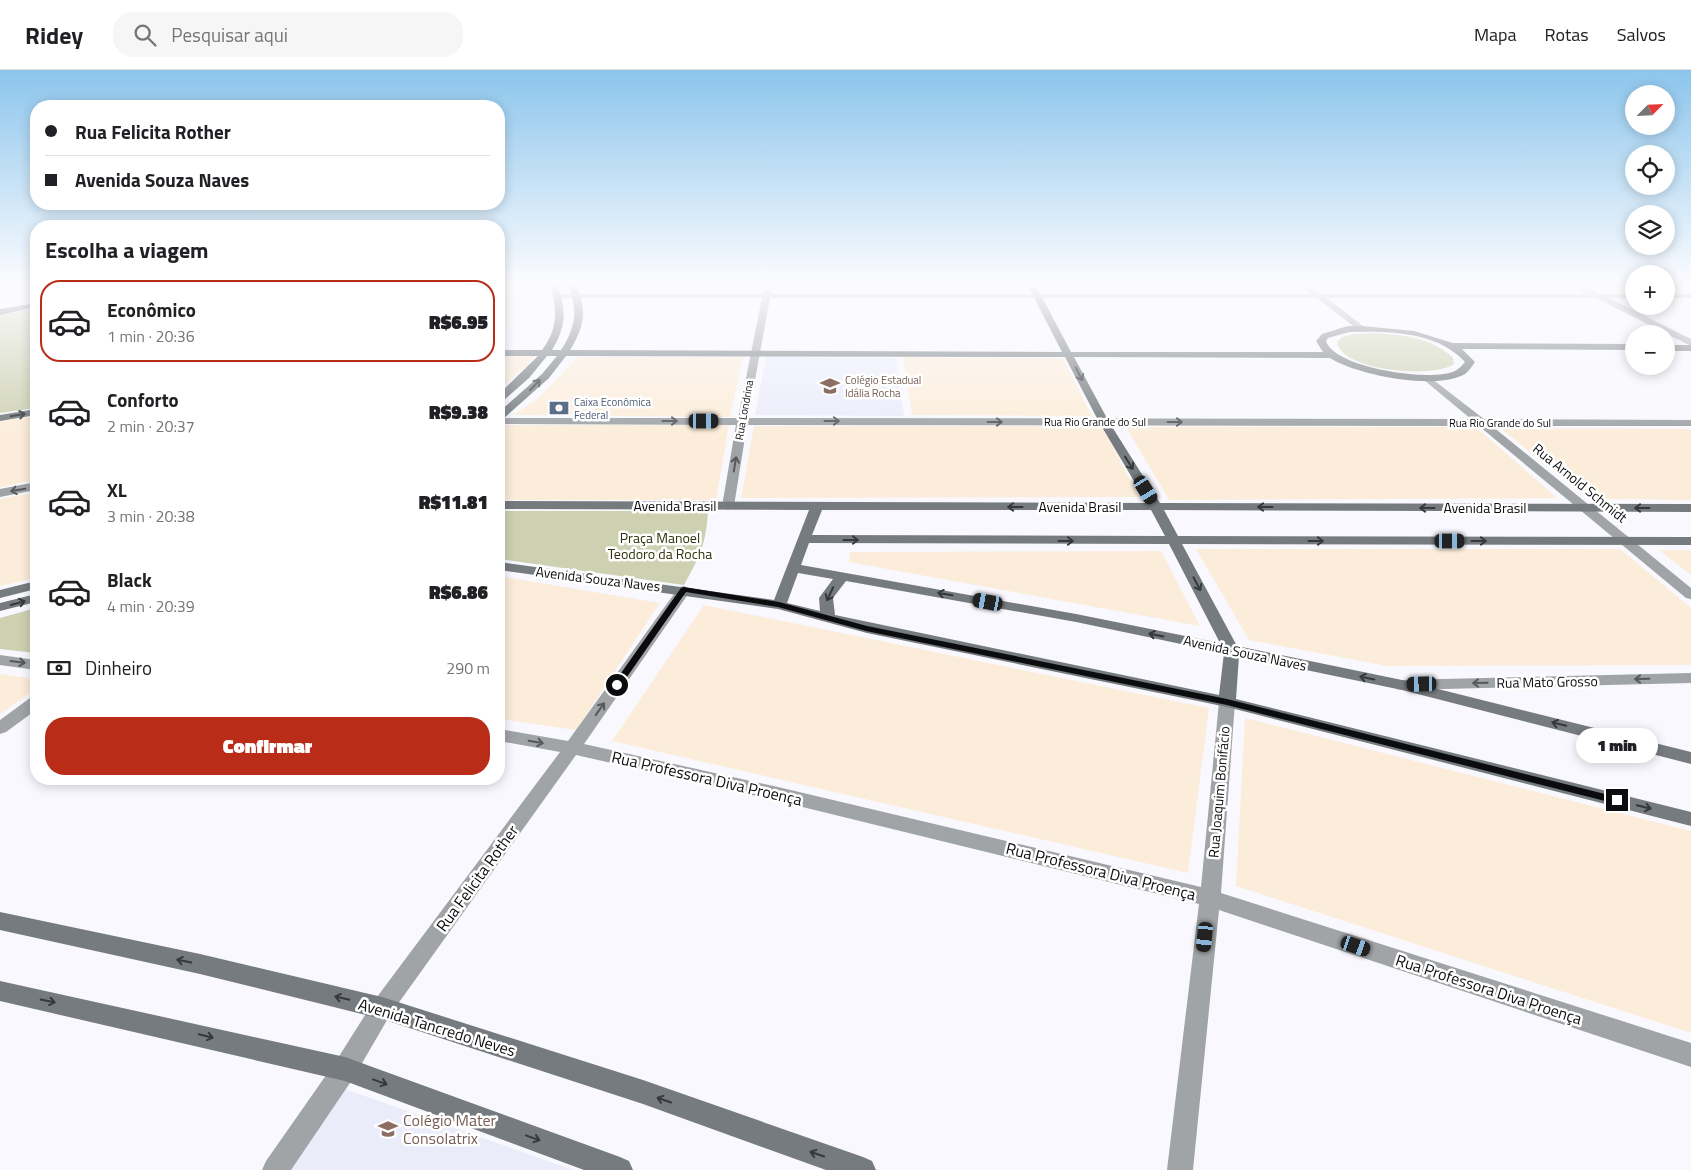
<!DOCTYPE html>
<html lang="pt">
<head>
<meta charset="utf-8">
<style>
  :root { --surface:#fff; --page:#f6f6f6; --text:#202124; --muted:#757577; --line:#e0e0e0; --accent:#b82c18 }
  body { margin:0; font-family:"Titillium Web",sans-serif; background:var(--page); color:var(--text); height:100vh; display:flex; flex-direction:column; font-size:19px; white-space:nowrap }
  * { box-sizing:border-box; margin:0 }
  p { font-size:16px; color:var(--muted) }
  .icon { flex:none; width:28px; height:28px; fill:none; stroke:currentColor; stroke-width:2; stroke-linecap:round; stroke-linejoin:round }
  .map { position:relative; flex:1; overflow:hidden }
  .drawer { position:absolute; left:30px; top:150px; width:475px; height:565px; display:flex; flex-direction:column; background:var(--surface); border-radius:20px; box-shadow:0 2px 12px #0003 }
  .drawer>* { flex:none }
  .guide { position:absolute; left:30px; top:30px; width:475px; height:110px; border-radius:20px; box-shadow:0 2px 12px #0003; display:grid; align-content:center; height:110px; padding:0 15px; background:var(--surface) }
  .needle { width:32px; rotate:66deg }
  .controls { position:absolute; left:1625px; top:15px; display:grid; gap:10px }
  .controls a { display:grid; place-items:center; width:50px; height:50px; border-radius:50%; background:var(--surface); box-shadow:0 2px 12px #0003; font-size:25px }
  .end { position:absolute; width:22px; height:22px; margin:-11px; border:6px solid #0c0c0f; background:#fff; box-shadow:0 0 0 2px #fff }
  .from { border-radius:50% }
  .bubble { position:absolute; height:35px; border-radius:18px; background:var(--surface); box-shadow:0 2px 12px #0003; font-size:16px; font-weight:800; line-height:35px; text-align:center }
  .car { position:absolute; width:15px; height:30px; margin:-15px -8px; border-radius:6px; box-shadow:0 0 4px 1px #0007; background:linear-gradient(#222 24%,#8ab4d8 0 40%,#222 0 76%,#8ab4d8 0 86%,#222 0) }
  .guide b { display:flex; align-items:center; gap:18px; height:48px; font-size:19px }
  .guide b+b { border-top:1px solid var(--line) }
  .guide i { width:12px; height:12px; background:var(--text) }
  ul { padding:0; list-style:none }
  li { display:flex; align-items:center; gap:15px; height:82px; margin:0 10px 8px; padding:0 5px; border:2px solid transparent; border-radius:20px }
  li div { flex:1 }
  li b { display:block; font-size:19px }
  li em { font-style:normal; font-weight:800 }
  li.selected { border-color:var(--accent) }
  li>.icon { width:45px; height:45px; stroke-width:1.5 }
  h2 { padding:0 15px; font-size:22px; line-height:60px }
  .pay { display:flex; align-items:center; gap:12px; height:55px; padding:0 15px; font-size:19px }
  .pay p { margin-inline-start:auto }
  .action { display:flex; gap:10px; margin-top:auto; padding:10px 15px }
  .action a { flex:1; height:58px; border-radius:20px; background:var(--accent); color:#fff; font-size:20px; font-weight:800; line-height:58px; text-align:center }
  header { display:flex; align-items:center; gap:30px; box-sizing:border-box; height:70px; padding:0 25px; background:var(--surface); border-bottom:1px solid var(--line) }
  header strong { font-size:24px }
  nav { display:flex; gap:28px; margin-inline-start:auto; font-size:18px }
  .search { width:350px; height:45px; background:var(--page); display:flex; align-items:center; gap:12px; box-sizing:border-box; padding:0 18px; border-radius:20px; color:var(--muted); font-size:19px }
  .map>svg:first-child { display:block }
  .commercial { fill:#fcedda }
  .built { fill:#ebecfa }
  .green { fill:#cdd0b1 }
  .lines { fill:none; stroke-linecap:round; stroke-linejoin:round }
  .street { fill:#a0a4a6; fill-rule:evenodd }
  .secondary { fill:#757b7e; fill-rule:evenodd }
  .oneway { stroke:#36383b }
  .oneway2 { stroke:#56585a }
  .route { fill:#0c0c0f }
  .labels { text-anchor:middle; stroke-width:5; stroke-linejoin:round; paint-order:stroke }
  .far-education-label { font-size:11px; fill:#785e54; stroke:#fff; text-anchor:start }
  .far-service-label { font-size:11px; fill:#4e5e75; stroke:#fff; text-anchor:start }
  .far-street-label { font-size:11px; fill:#0c0c0f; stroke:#fff }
  .street-label { font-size:14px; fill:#0c0c0f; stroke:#fff }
  .park-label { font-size:14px; fill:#32330c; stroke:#fff }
  .near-street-label { font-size:16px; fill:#0c0c0f; stroke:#fff }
  .near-education-label { font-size:16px; fill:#785e54; stroke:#fff; text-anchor:start }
</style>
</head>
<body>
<header>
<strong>Ridey</strong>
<div class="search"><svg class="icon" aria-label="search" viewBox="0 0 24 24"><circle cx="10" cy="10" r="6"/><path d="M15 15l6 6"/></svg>Pesquisar aqui</div>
<nav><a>Mapa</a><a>Rotas</a><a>Salvos</a></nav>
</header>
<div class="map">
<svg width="1691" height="1100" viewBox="0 0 1691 1100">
  <rect width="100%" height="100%" fill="#f8f8fe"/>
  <path class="commercial" d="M499,286H534L528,295L499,319Z
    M578,287H743L730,347L513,345L540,327Z
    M903,287L1063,288L1092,346L912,345Z
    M36,346V410L0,417V351Z
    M500,355H729L716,430H499Z
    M754,356H1102L1139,427L741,428Z
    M1126,357H1476L1557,428L1169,430Z
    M1500,358L1691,359V430L1589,429Z
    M36,422V508L0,516V429Z
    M1196,479H1620L1691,538V595L1388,596L1249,570Z
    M1659,480H1691V505Z
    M1161,481L1200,556L849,492L850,482Z
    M499,506L660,533L576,660L499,649Z
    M704,535L1209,638L1188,803L612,671Z
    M0,604L36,609V619L0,644Z
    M1245,648L1691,761V963L1236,816Z"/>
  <path class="built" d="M766,287L896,288L904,346L755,345Z
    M345,1019L573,1100H290Z"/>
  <path class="green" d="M36,238V338L0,343V245Z
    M1370,263C1398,264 1433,267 1453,288L1454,294C1433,309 1341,301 1337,272L1342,267L1354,264Z
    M499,441H708C706,474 700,486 684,515L499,489Z
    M36,538V583L0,579V548Z"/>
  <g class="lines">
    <path class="street" d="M765,214H773L771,224H1310L1299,214H1309L1320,224H1587L1570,214H1581L1599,224H1634V228H1609L1691,269V276L1596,228H1327L1364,257L1365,259L1361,262L1317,228H770L748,348L1471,349L1424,310L1422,308L1427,305L1484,349L1691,350V356H1492L1691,518V529L1686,528L1479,356L747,355L734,436L728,440L722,436L736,355L499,354V348H738L762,228H560L556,226L560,224H763Z
      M1666,224H1691V228H1666Z
      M36,412V420L0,427V419Z
      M684,516L691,520L584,674L778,717L1201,817L1219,632L1221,628H1233L1235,632L1221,823L1691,973V997L1219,840L1193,1100H1167L1199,834L778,731L576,685L390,945L354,1007L291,1100H262L266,1091L336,991L374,931L560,682L499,671V659L568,671L679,517Z
      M0,585L36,590V600L0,595Z
      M1691,603V613L1402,620L1396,619L1394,615L1396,611L1402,610Z
      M36,627V640L6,662L0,664V650L30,628Z"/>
    <path class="secondary" d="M549,214H557C567,239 566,258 552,280H561C576,257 578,241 568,214H576C587,240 585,256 570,280L1062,282L1027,214H1035L1071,282H1323L1316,271L1322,264L1348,256H1362L1414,261L1453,273L1634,274V280L1462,279L1475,292C1472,296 1469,301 1465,304C1436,321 1357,305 1330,288L1074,287L1109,352L1160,433L1691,434V442L1164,440L1178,466L1691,467V475L1182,474L1237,576L1402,610L1691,682V694L1402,620L1239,586L1236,629L1691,742V756L1227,637L867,563L778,539L499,500V492L774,530L809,440L499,439V431L1147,433L1099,352L1065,287L566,286L549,308L503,349L499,350V342L542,304L557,286H547L529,308L503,331L499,332V324L538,286H499V280H542C558,259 558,238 549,214ZM1349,262C1388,261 1437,261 1465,292C1460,298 1457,301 1449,303C1425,310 1335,298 1326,271L1328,268ZM822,440H1151L1165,466L812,465ZM809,473L1169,474L1220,573L1076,544L801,495ZM798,503L833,509L819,528L820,541L787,533ZM846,511L1076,552L1224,583L1219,625L835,545L833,528Z
      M36,233V237L0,245V239Z
      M1666,275H1691V281H1666Z
      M36,339V345L0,351V345Z
      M36,511V519L0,528V520Z
      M36,524V532L0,541V533Z
      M0,842L200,884L382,927L643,1010L863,1087L872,1091L876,1100H826L643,1034L382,949L200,904L0,860Z
      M0,911L345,987L620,1087L629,1091L633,1100H584L345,1011L0,931Z"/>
  </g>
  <defs><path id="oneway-shaft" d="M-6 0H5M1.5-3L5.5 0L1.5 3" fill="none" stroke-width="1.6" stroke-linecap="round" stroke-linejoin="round" transform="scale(1.25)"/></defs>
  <g class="oneway">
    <use href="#oneway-shaft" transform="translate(1079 304) rotate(63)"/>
    <use href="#oneway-shaft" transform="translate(535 315) rotate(-46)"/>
    <use href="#oneway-shaft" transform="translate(18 345) rotate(-9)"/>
    <use href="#oneway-shaft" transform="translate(1129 393) rotate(58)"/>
    <use href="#oneway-shaft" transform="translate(1015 437) rotate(-180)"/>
    <use href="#oneway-shaft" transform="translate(1265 437) rotate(-180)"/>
    <use href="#oneway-shaft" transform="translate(1427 438) rotate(-180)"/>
    <use href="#oneway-shaft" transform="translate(1642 438) rotate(-180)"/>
    <use href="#oneway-shaft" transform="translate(851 470)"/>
    <use href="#oneway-shaft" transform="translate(1066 471)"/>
    <use href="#oneway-shaft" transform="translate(1316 471)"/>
    <use href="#oneway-shaft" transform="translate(1479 471)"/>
    <use href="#oneway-shaft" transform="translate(1197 514) rotate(62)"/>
    <use href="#oneway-shaft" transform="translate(830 524) rotate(115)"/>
    <use href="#oneway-shaft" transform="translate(945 524) rotate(-170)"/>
    <use href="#oneway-shaft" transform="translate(18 533) rotate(-15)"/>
    <use href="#oneway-shaft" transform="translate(1156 565) rotate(-168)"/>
    <use href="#oneway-shaft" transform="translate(1367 608) rotate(-169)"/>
    <use href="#oneway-shaft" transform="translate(1559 654) rotate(-166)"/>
    <use href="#oneway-shaft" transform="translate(1644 737) rotate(14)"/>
    <use href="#oneway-shaft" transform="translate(184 891) rotate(-168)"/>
    <use href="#oneway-shaft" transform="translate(342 928) rotate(-167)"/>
    <use href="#oneway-shaft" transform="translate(48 931) rotate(12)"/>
    <use href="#oneway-shaft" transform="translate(206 966) rotate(13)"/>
    <use href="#oneway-shaft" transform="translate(380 1012) rotate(20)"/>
    <use href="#oneway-shaft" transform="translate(664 1030) rotate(-161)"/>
    <use href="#oneway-shaft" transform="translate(533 1068) rotate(20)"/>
    <use href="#oneway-shaft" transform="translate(817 1084) rotate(-161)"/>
  </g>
  <g class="oneway2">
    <use href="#oneway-shaft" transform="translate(670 351)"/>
    <use href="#oneway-shaft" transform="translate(832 351)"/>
    <use href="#oneway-shaft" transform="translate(995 352)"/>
    <use href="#oneway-shaft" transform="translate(1175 352)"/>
    <use href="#oneway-shaft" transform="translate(735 394) rotate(-81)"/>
    <use href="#oneway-shaft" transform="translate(18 420) rotate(170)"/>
    <use href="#oneway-shaft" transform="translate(18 592) rotate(7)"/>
    <use href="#oneway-shaft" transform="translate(1642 609) rotate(179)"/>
    <use href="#oneway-shaft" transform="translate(1480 613) rotate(179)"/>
    <use href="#oneway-shaft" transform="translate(600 639) rotate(-55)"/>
    <use href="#oneway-shaft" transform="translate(536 672) rotate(10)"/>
  </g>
  <linearGradient id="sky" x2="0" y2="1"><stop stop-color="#8cc5ec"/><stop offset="0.58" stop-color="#fcfcff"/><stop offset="1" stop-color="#fcfcff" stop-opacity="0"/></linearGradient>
  <rect width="1691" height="368" fill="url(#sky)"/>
  <path class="route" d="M684,517L779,532L867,556L1227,629L1617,727L1622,730L1617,734L1227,635L866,561L778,537L686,522L620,617H614V613L681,518Z"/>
  <defs>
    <symbol id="school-bare" viewBox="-9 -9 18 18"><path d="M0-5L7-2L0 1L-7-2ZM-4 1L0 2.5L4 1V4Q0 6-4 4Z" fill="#8d6e63" stroke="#fff" stroke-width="2.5" paint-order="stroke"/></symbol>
    <symbol id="bank-bare" viewBox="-9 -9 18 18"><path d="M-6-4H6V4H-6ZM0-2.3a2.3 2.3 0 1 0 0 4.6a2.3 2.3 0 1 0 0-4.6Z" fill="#5c6f8a" stroke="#fff" stroke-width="2.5" paint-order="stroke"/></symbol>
  </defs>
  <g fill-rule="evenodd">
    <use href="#school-bare" x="816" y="302" width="28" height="28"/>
    <use href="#bank-bare" x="545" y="324" width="28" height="28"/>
    <use href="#school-bare" x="374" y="1045" width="28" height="28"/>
  </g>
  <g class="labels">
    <g class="far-education-label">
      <text x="845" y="314">Colégio Estadual<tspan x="845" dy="13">Idália Rocha</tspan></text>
    </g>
    <g class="far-service-label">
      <text x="574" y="336">Caixa Econômica<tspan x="574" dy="13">Federal</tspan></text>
    </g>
    <g class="far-street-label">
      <text transform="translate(744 340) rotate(-80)" y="4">Rua Londrina</text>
      <text x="1095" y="356">Rua Rio Grande do Sul</text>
      <text x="1500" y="357">Rua Rio Grande do Sul</text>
    </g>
    <g class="street-label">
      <text transform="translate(1580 413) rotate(39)" y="5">Rua Arnold Schmidt</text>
      <text x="675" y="441">Avenida Brasil</text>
      <text x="1080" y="442">Avenida Brasil</text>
      <text x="1485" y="443">Avenida Brasil</text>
      <text transform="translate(598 509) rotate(7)" y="5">Avenida Souza Naves</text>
      <text transform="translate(1245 583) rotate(12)" y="5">Avenida Souza Naves</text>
      <text transform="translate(1547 612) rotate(-1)" y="5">Rua Mato Grosso</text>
      <text transform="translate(1219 722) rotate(-85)" y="5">Rua Joaquim Bonifácio</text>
    </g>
    <g class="park-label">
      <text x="660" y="473">Praça Manoel<tspan x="660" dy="16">Teodoro da Rocha</tspan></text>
    </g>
    <g class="near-street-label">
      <text transform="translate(707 708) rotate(13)" y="6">Rua Professora Diva Proença</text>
      <text transform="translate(1101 801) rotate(14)" y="6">Rua Professora Diva Proença</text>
      <text transform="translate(477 808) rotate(-54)" y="6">Rua Felicita Rother</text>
      <text transform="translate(1489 919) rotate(18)" y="6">Rua Professora Diva Proença</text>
      <text transform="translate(437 957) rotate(17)" y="6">Avenida Tancredo Neves</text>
    </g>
    <g class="near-education-label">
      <text x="403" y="1056">Colégio Mater<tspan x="403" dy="18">Consolatrix</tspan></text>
    </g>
  </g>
</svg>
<div class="controls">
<a><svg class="needle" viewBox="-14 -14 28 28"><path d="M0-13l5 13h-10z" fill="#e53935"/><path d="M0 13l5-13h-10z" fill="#757577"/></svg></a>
<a><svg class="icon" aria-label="locate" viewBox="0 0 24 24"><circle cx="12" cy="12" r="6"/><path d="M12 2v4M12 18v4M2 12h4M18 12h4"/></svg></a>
<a><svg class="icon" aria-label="layers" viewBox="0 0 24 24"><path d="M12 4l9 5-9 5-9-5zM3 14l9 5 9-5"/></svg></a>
<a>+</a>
<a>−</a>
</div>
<i class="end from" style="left:617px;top:615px"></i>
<i class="end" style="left:1617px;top:730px"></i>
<div class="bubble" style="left:1576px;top:658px;width:82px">1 min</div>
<i class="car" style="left:704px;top:351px;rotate:90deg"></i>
<i class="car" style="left:1146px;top:420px;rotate:148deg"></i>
<i class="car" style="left:1450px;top:471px;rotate:90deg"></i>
<i class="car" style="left:988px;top:532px;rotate:280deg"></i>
<i class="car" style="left:1422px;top:614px;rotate:269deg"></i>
<i class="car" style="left:1205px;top:867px;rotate:186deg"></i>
<i class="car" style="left:1356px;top:876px;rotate:109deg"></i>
<div class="guide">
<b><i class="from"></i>Rua Felicita Rother</b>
<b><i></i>Avenida Souza Naves</b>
</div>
<section class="drawer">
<h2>Escolha a viagem</h2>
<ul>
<li class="selected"><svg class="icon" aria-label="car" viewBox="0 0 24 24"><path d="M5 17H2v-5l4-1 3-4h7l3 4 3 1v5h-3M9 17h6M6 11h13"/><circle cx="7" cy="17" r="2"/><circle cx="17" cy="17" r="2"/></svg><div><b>Econômico</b><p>1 min · 20:36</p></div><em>R$6.95</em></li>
<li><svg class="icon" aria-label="car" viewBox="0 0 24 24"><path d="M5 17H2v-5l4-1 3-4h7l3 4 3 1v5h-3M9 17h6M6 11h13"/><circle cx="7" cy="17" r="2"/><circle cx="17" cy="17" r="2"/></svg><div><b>Conforto</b><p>2 min · 20:37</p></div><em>R$9.38</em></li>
<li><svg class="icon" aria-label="car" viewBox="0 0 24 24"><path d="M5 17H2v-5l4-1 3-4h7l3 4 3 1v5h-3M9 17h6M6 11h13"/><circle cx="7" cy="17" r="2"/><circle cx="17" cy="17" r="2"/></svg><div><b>XL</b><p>3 min · 20:38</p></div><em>R$11.81</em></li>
<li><svg class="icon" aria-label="car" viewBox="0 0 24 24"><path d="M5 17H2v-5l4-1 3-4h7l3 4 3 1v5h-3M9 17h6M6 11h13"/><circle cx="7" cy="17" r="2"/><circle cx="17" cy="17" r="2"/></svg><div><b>Black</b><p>4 min · 20:39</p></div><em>R$6.86</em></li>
</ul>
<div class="pay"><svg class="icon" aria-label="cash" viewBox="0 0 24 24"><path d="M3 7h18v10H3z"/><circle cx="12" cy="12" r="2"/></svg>Dinheiro<p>290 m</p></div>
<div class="action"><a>Confirmar</a></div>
</section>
</div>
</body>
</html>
